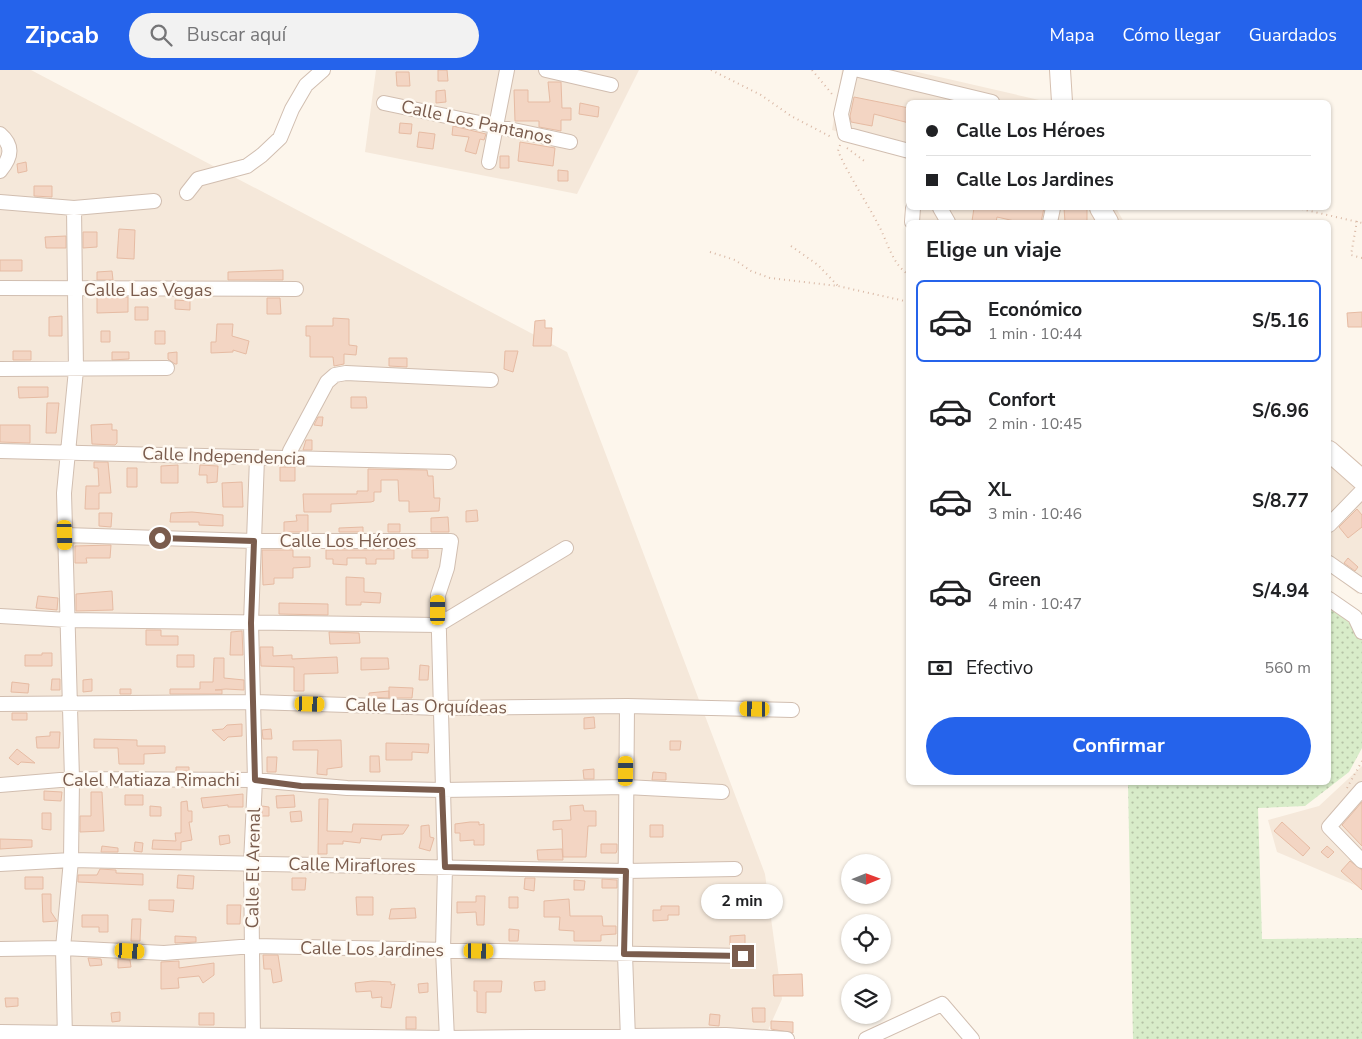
<!DOCTYPE html>
<html lang="es">
<head>
<meta charset="utf-8">
<style>
  :root { --surface:#fff; --page:#f2f2f2; --text:#202124; --muted:#757577; --line:#e0e0e0; --accent:#2563eb }
  body { margin:0; font-family:"Nunito Sans",sans-serif; background:var(--page); color:var(--text); height:100vh; display:flex; flex-direction:column; font-size:19px; white-space:nowrap }
  * { box-sizing:border-box; margin:0 }
  p { font-size:16px; color:var(--muted) }
  .icon { flex:none; width:28px; height:28px; fill:none; stroke:currentColor; stroke-width:2; stroke-linecap:round; stroke-linejoin:round }
  .map { position:relative; flex:1; overflow:hidden }
  .sheet { position:absolute; left:906px; top:150px; width:425px; height:565px; display:flex; flex-direction:column; background:var(--surface); border-radius:8px; box-shadow:0 1px 4px #0004 }
  .sheet>* { flex:none }
  .guide { position:absolute; left:906px; top:30px; width:425px; height:110px; border-radius:8px; box-shadow:0 1px 4px #0004; display:grid; align-content:center; height:110px; padding:0 20px; background:var(--surface) }
  .needle { width:32px; rotate:89deg }
  .buttons { position:absolute; left:841px; top:784px; display:grid; gap:10px }
  .buttons a { display:grid; place-items:center; width:50px; height:50px; border-radius:50%; background:var(--surface); box-shadow:0 1px 4px #0004; font-size:25px }
  .end { position:absolute; width:22px; height:22px; margin:-11px; border:6px solid #7a5c4d; background:#fff; box-shadow:0 0 0 2px #fff }
  .from { border-radius:50% }
  .bubble { position:absolute; height:35px; border-radius:18px; background:var(--surface); box-shadow:0 1px 4px #0004; font-size:16px; font-weight:700; line-height:35px; text-align:center }
  .car { position:absolute; width:15px; height:30px; margin:-15px -8px; border-radius:6px; box-shadow:0 0 4px 1px #0007; background:linear-gradient(#f5c518 24%,#345 0 40%,#f5c518 0 76%,#345 0 86%,#f5c518 0) }
  .guide b { display:flex; align-items:center; gap:18px; height:48px; font-size:19px }
  .guide b+b { border-top:1px solid var(--line) }
  .guide i { width:12px; height:12px; background:var(--text) }
  ul { padding:0; list-style:none }
  li { display:flex; align-items:center; gap:15px; height:82px; margin:0 10px 8px; padding:0 10px; border:2px solid transparent; border-radius:8px }
  li div { flex:1 }
  li b { display:block; font-size:19px }
  li em { font-style:normal; font-weight:700 }
  li.on { border-color:var(--accent) }
  li>.icon { width:45px; height:45px; stroke-width:1.5 }
  h2 { padding:0 20px; font-size:22px; line-height:60px }
  .pay { display:flex; align-items:center; gap:12px; height:55px; padding:0 20px; font-size:19px }
  .pay p { margin-inline-start:auto }
  .cta { display:flex; gap:10px; margin-top:auto; padding:10px 20px }
  .cta a { flex:1; height:58px; border-radius:30px; background:var(--accent); color:#fff; font-size:20px; font-weight:700; line-height:58px; text-align:center }
  header { display:flex; align-items:center; gap:30px; box-sizing:border-box; height:70px; padding:0 25px; background:var(--accent); color:#fff }
  header strong { font-size:24px }
  nav { display:flex; gap:28px; margin-inline-start:auto; font-size:18px }
  .search { width:350px; height:45px; background:var(--page); display:flex; align-items:center; gap:12px; box-sizing:border-box; padding:0 18px; border-radius:28px; color:var(--muted); font-size:19px }
  .map>svg:first-child { display:block }
  .residential { fill:#f5e8da }
  .green { fill:url(#green-dots) }
  .building { fill:#f3d5c3; stroke:#e6bba3 }
  .lines { fill:none; stroke-linecap:round; stroke-linejoin:round }
  .street-casing { stroke:#d1beb0; stroke-width:16 }
  .secondary-casing { stroke:#d6c0b0; stroke-width:22 }
  .path { stroke:#d9b8a5; stroke-width:2; stroke-dasharray:1 4; stroke-linecap:butt }
  .street { stroke:#fff; stroke-width:14 }
  .secondary { stroke:#fff; stroke-width:20 }
  .route { stroke:#7a5c4d; stroke-width:6 }
  .labels { text-anchor:middle; stroke-width:5; stroke-linejoin:round; paint-order:stroke }
  .street-label { font-size:18px; fill:#7a5c4d; stroke:#fffaf3 }
</style>
</head>
<body>
<header>
<strong>Zipcab</strong>
<div class="search"><svg class="icon" aria-label="search" viewBox="0 0 24 24"><circle cx="10" cy="10" r="6"/><path d="M15 15l6 6"/></svg>Buscar aquí</div>
<nav><a>Mapa</a><a>Cómo llegar</a><a>Guardados</a></nav>
</header>
<div class="map">
<svg width="1362" height="969" viewBox="0 0 1362 969">
  <defs>
    <pattern id="green-dots" width="8" height="8" patternUnits="userSpaceOnUse" patternTransform="scale(1.25)"><rect width="8" height="8" fill="#d8ecc9"/><path d="M2 2h.1M6 6h.1" fill="none" stroke="#b4c2a5" stroke-width="1.8" stroke-linecap="round"/></pattern>
  </defs>
  <rect width="100%" height="100%" fill="#fdf6ec"/>
  <path class="residential" d="M0,0H31L567,282L765,804L782,929L764,969H0Z
    M376,0H639L577,124L365,82Z
    M842,0H909L1048,32H909V90L872,71L832,60Z
    M917,138H1116L1124,152H917Z
    M1329,392L1362,424V520L1358,524L1329,501Z
    M1362,696V818L1277,782L1268,750L1319,736Z"/>
  <path class="green" d="M1329,533L1353,549L1362,570V678L1349,702L1305,736L1258,738L1262,869L1362,868V969H1133L1128,713L1329,712Z"/>
  <path class="building" d="M438,0H447L448,11H438Z
    M396,2H409L410,16H397Z
    M548,12H561L562,38H571V50H561V61L539,57V51H515L514,20H528V32H550Z
    M445,20L446,32L436,33V21Z
    M854,27L909,38V53L874,44L872,56L851,52L850,46Z
    M580,33L599,37L598,47L579,44Z
    M400,53L412,54L411,64L399,63Z
    M453,56L486,64L484,70L480,69L476,84L465,81L469,67L452,65Z
    M419,62L435,64L433,79L417,77Z
    M520,72L555,78L553,96L518,91Z
    M500,86H509V98H500Z
    M26,92L27,101L18,103L17,94Z
    M558,100L568,101V111H558Z
    M34,116H52V127L34,126Z
    M974,138H1044L1041,152H1019L997,147L996,152L972,151Z
    M1064,138H1087V151L1065,152Z
    M119,159L135,160L134,189L117,188Z
    M83,162H97V177L83,178Z
    M66,166V178H46L45,167Z
    M0,190H22V201H0Z
    M283,200V210H228V202Z
    M112,201L113,210H97V202Z
    M97,227H128V242L97,243Z
    M267,228H280L281,244H267Z
    M175,230L190,231V240L175,239Z
    M135,237H148V250H135Z
    M1362,242V257H1348L1347,243Z
    M62,246V266H49V247Z
    M333,248L349,249V275L357,276L356,285L344,284V294L334,296L333,287H310V266H306V256H333Z
    M545,250V258H552L551,276H533L535,251Z
    M217,254H233L232,266L249,271L246,284L233,280V282L211,283V272H216Z
    M101,261H110V272H101Z
    M155,261H165V274H155Z
    M13,281H31V290H13Z
    M505,281H518L513,302L504,299Z
    M112,282H129V289L112,290Z
    M177,282V294H175L168,289V283Z
    M389,288H407V297L389,296Z
    M18,317H48V327L19,328Z
    M351,327H366L367,338H351Z
    M47,333H59L56,363H46Z
    M318,347H323L322,356L314,355Z
    M112,354V360H117V373L115,375L92,374L91,355Z
    M0,355H30V373L0,372Z
    M306,370H312V380H303Z
    M94,392H108L111,423H99V439H85L86,416H99L98,398H94Z
    M178,395V413H161V396Z
    M200,395L218,396L217,412L207,413V405H199Z
    M280,397H295V411H280Z
    M127,398H137V417H127Z
    M368,399L427,400L428,406H433L434,428H440L439,441L409,442V431H399L398,410H381V422H374V431L371,432L331,434V442H304L303,424H357V421H368Z
    M242,412L243,437H223L222,413Z
    M1357,439L1362,445V457L1348,468L1339,457Z
    M477,440L478,451L466,452V441Z
    M192,442L223,445V456L199,455V452H170L171,443Z
    M99,443H112L111,457L99,456Z
    M296,445H308V462H284V452L297,451Z
    M448,447L449,462H431V448Z
    M388,454H400V462H388Z
    M363,457V462H339V458Z
    M111,475L110,488H86L87,493H75V476Z
    M262,480H293V487H310V497L293,498V508H274V514L263,515Z
    M326,480H394V489H376V494H366V488H347V495L333,494V489H326Z
    M412,480H428V488H412Z
    M1348,488L1358,497L1355,501L1344,493Z
    M346,507L364,508V522L381,523L380,533L361,532V535H346Z
    M112,521L113,540L76,541V524Z
    M38,526L58,528L57,540L36,538Z
    M279,533L328,534V545L279,544Z
    M146,560H161V566H178V575H146Z
    M242,561L243,585H230L231,562Z
    M329,562L359,563L360,573L330,574Z
    M260,577H273V586L292,585V589L337,587L338,603L304,604V621H294V597L261,596Z
    M42,583H52V596H25V585H42Z
    M177,585H194V597H177Z
    M214,588H224V608L244,610V620L226,619L215,620H222V624H170V619H200V612H213Z
    M361,588H388L389,599L361,600Z
    M420,595L429,596L428,610H419Z
    M52,609H60V620H51Z
    M92,609V621L83,622V610Z
    M12,612L29,614L28,623L11,622Z
    M389,617L413,618L412,628H389Z
    M120,619H131V624H120Z
    M389,621V628L369,627V623Z
    M12,643H27V650H12Z
    M594,647L595,658L584,659V648Z
    M242,654V666L228,667L224,671L212,660L223,659L227,655Z
    M271,659L272,669H263L262,660Z
    M50,662H60L59,678H37L36,667L50,666Z
    M94,669L137,670V676H165V683L144,684V694H119L118,678H94Z
    M341,670L342,697L327,699V705L317,704L318,680H293V671Z
    M670,671H681L680,680H670Z
    M386,673L429,674L428,683L412,682V690H386Z
    M17,679L35,693L21,692L18,695L9,688Z
    M370,686H379L380,702H370Z
    M267,687H277L276,702H267Z
    M176,697H189V701H176Z
    M594,699V709H584L583,700Z
    M653,702L666,703V710H652Z
    M44,721L62,722L61,731L44,730Z
    M91,722H102L104,761L80,762V746H91Z
    M243,724V737H228V735L203,738L201,728Z
    M125,725H143V735H125Z
    M294,725L295,737L277,738L276,726Z
    M319,729H328L327,761L352,762L353,754L409,755L403,764L382,765L381,770L361,768L360,773L343,771V774H327V784H318Z
    M187,731L188,741H192V752H189L192,770L181,772V780L152,779L153,770L176,771L175,763H181V732Z
    M1362,732V776L1342,755Z
    M583,735L584,741H596V756H588L586,787H563L562,759L553,760V751L571,750L570,736Z
    M150,736L161,737V746H150Z
    M262,736L269,737V746H262Z
    M301,741L302,751L291,752L290,742Z
    M42,743H51V760L42,759Z
    M470,752H479V755L484,754V775H474V770L460,771V763H455V754Z
    M1282,752L1310,778L1303,786L1274,761Z
    M429,755L430,767L434,768L430,781L419,778L421,770V756Z
    M650,755H663V767H650Z
    M229,765L230,773L220,775L219,766Z
    M0,769L32,770V777L0,779Z
    M135,772L143,773L142,782L134,781Z
    M601,774H617V780L616,783H601Z
    M102,776L118,778V782H101Z
    M1327,776L1334,782L1328,788L1321,782Z
    M562,779L563,790H538L537,780Z
    M1350,791L1362,800V820L1341,801Z
    M100,799L116,800V803L143,804V815L78,812V805H97Z
    M178,805L194,806L193,819L177,818Z
    M25,807H43V819H25Z
    M292,808H306L305,820H292Z
    M525,808H535L534,821L524,819Z
    M602,809L617,810V818H602Z
    M574,810L585,811L584,820H574Z
    M42,824H51V842L57,851L43,852Z
    M476,826H485L484,855H477L476,842L457,843V832H476Z
    M356,827H373V845H357Z
    M509,827H518V838H509Z
    M569,829L570,846H602L603,856H616V864L601,865V871H574V861L559,860L560,847H544V831Z
    M149,830H174L173,842L149,840Z
    M227,835H241L240,854H227Z
    M661,836H679V845H668V850L653,851V840H661Z
    M415,838L416,848L389,849L391,839Z
    M82,845H108V862H99V857H82Z
    M132,849H141L140,871H131Z
    M509,859L519,860L518,871H509Z
    M745,865V874L730,875V866Z
    M175,866L196,867V872L175,873Z
    M263,885H278L282,911L273,913L271,899H264Z
    M88,888L101,889L102,895L90,896Z
    M118,889L130,890L131,897L118,898Z
    M179,891V898L214,893V905L203,913L199,906L178,908L179,918L161,919V892Z
    M802,904L803,926H774L773,905Z
    M372,911L391,912V915L395,914L391,938L381,937L382,927L372,928L371,921L356,922L355,913Z
    M474,911H502L501,922H486V943L477,942V921H474Z
    M545,911V920L535,921L534,912Z
    M428,913V922L419,923L418,914Z
    M5,928H18V936L6,937Z
    M752,938H765V952H753Z
    M120,942V951L112,952L111,943Z
    M199,943H214V955H199Z
    M710,944L720,945L719,956L709,955Z
    M406,947H416V959H406Z
    M771,951L793,952V963L771,959Z"/>
  <g class="lines">
    <defs>
      <path id="street" d="M546,0L611,15
        M851,0L841,44L845,64L909,81
        M859,0L992,32
        M384,33L570,72
        M0,64C14,76 11,88 0,101
        M489,92L507,0
        M187,123L198,109L247,96L262,85L280,68L292,39L306,15L323,0
        M0,132L74,138L154,131
        M940,138L948,152
        M912,152L913,138
        M1050,152L1053,138
        M0,218L296,219
        M0,299L167,298
        M0,381L449,392
        M289,389L290,381L327,312L335,305L346,303L491,310
        M1329,455L1362,421
        M65,465L254,471H451L447,498L438,525L445,797L443,880L447,969
        M1329,493L1362,516
        M1329,529L1355,547L1362,562
        M0,546L68,550L438,555L566,478
        M0,634L254,632L440,638L627,636L792,640
        M627,636L625,884L628,969
        M0,715L72,709L255,710L347,718L442,720L626,717L722,722
        M1362,719L1329,757L1362,791
        M0,794L71,790L626,801L735,799
        M0,879L63,878L164,883L253,876L743,886
        M0,962L447,968L726,965L787,969
        M65,969L63,878L71,790L72,709L64,423L76,300L74,138
        M253,969L251,793L255,710L251,553L257,388
        M866,969L942,934L972,969"/>
      <path id="secondary" d="M1060,0L1062,32
        M1100,138L1108,152
        M1329,381L1362,410"/>
    </defs>
    <use href="#street" class="street-casing"/>
    <use href="#secondary" class="secondary-casing"/>
    <path class="path" d="M711,0L761,25L791,46L833,68
      M812,0L832,24
      M840,75L838,81C850,108 866,131 879,156C888,173 892,194 909,205
      M847,78L867,93
      M1297,138L1362,153
      M1357,151L1351,185L1362,188
      M791,176L818,195L838,216
      M710,182L735,190L751,201L770,208L838,216L909,232
      M1347,718L1362,691"/>
    <use href="#street" class="street"/>
    <use href="#secondary" class="secondary"/>
  </g>
  <g class="lines">
    <path class="route" d="M160,468L254,471L251,553L255,710L301,716L442,720L445,797L626,801L624,884L743,886"/>
  </g>
  <g class="labels">
    <g class="street-label">
      <text transform="translate(477 52) rotate(12)" y="6">Calle Los Pantanos</text>
      <text x="148" y="226">Calle Las Vegas</text>
      <text transform="translate(224 386) rotate(2)" y="6">Calle Independencia</text>
      <text x="348" y="477">Calle Los Héroes</text>
      <text transform="translate(426 636) rotate(1)" y="6">Calle Las Orquídeas</text>
      <text x="151" y="716">Calel Matiaza Rimachi</text>
      <text transform="translate(352 795) rotate(1)" y="6">Calle Miraflores</text>
      <text transform="translate(253 798) rotate(-89)" y="6">Calle El Arenal</text>
      <text transform="translate(372 879) rotate(1)" y="6">Calle Los Jardines</text>
    </g>
  </g>
</svg>
<div class="buttons">
<a><svg class="needle" viewBox="-14 -14 28 28"><path d="M0-13l5 13h-10z" fill="#e53935"/><path d="M0 13l5-13h-10z" fill="#757577"/></svg></a>
<a><svg class="icon" aria-label="locate" viewBox="0 0 24 24"><circle cx="12" cy="12" r="6"/><path d="M12 2v4M12 18v4M2 12h4M18 12h4"/></svg></a>
<a><svg class="icon" aria-label="layers" viewBox="0 0 24 24"><path d="M12 4l9 5-9 5-9-5zM3 14l9 5 9-5"/></svg></a>
</div>
<i class="end from" style="left:160px;top:468px"></i>
<i class="end" style="left:743px;top:886px"></i>
<div class="bubble" style="left:701px;top:814px;width:82px">2 min</div>
<i class="car" style="left:65px;top:465px;rotate:178deg"></i>
<i class="car" style="left:438px;top:540px;rotate:0deg"></i>
<i class="car" style="left:310px;top:634px;rotate:92deg"></i>
<i class="car" style="left:755px;top:639px;rotate:271deg"></i>
<i class="car" style="left:626px;top:701px;rotate:1deg"></i>
<i class="car" style="left:130px;top:881px;rotate:93deg"></i>
<i class="car" style="left:479px;top:881px;rotate:91deg"></i>
<div class="guide">
<b><i class="from"></i>Calle Los Héroes</b>
<b><i></i>Calle Los Jardines</b>
</div>
<section class="sheet">
<h2>Elige un viaje</h2>
<ul>
<li class="on"><svg class="icon" aria-label="car" viewBox="0 0 24 24"><path d="M5 17H2v-5l4-1 3-4h7l3 4 3 1v5h-3M9 17h6M6 11h13"/><circle cx="7" cy="17" r="2"/><circle cx="17" cy="17" r="2"/></svg><div><b>Económico</b><p>1 min · 10:44</p></div><em>S/5.16</em></li>
<li><svg class="icon" aria-label="car" viewBox="0 0 24 24"><path d="M5 17H2v-5l4-1 3-4h7l3 4 3 1v5h-3M9 17h6M6 11h13"/><circle cx="7" cy="17" r="2"/><circle cx="17" cy="17" r="2"/></svg><div><b>Confort</b><p>2 min · 10:45</p></div><em>S/6.96</em></li>
<li><svg class="icon" aria-label="car" viewBox="0 0 24 24"><path d="M5 17H2v-5l4-1 3-4h7l3 4 3 1v5h-3M9 17h6M6 11h13"/><circle cx="7" cy="17" r="2"/><circle cx="17" cy="17" r="2"/></svg><div><b>XL</b><p>3 min · 10:46</p></div><em>S/8.77</em></li>
<li><svg class="icon" aria-label="car" viewBox="0 0 24 24"><path d="M5 17H2v-5l4-1 3-4h7l3 4 3 1v5h-3M9 17h6M6 11h13"/><circle cx="7" cy="17" r="2"/><circle cx="17" cy="17" r="2"/></svg><div><b>Green</b><p>4 min · 10:47</p></div><em>S/4.94</em></li>
</ul>
<div class="pay"><svg class="icon" aria-label="cash" viewBox="0 0 24 24"><path d="M3 7h18v10H3z"/><circle cx="12" cy="12" r="2"/></svg>Efectivo<p>560 m</p></div>
<div class="cta"><a>Confirmar</a></div>
</section>
</div>
</body>
</html>
